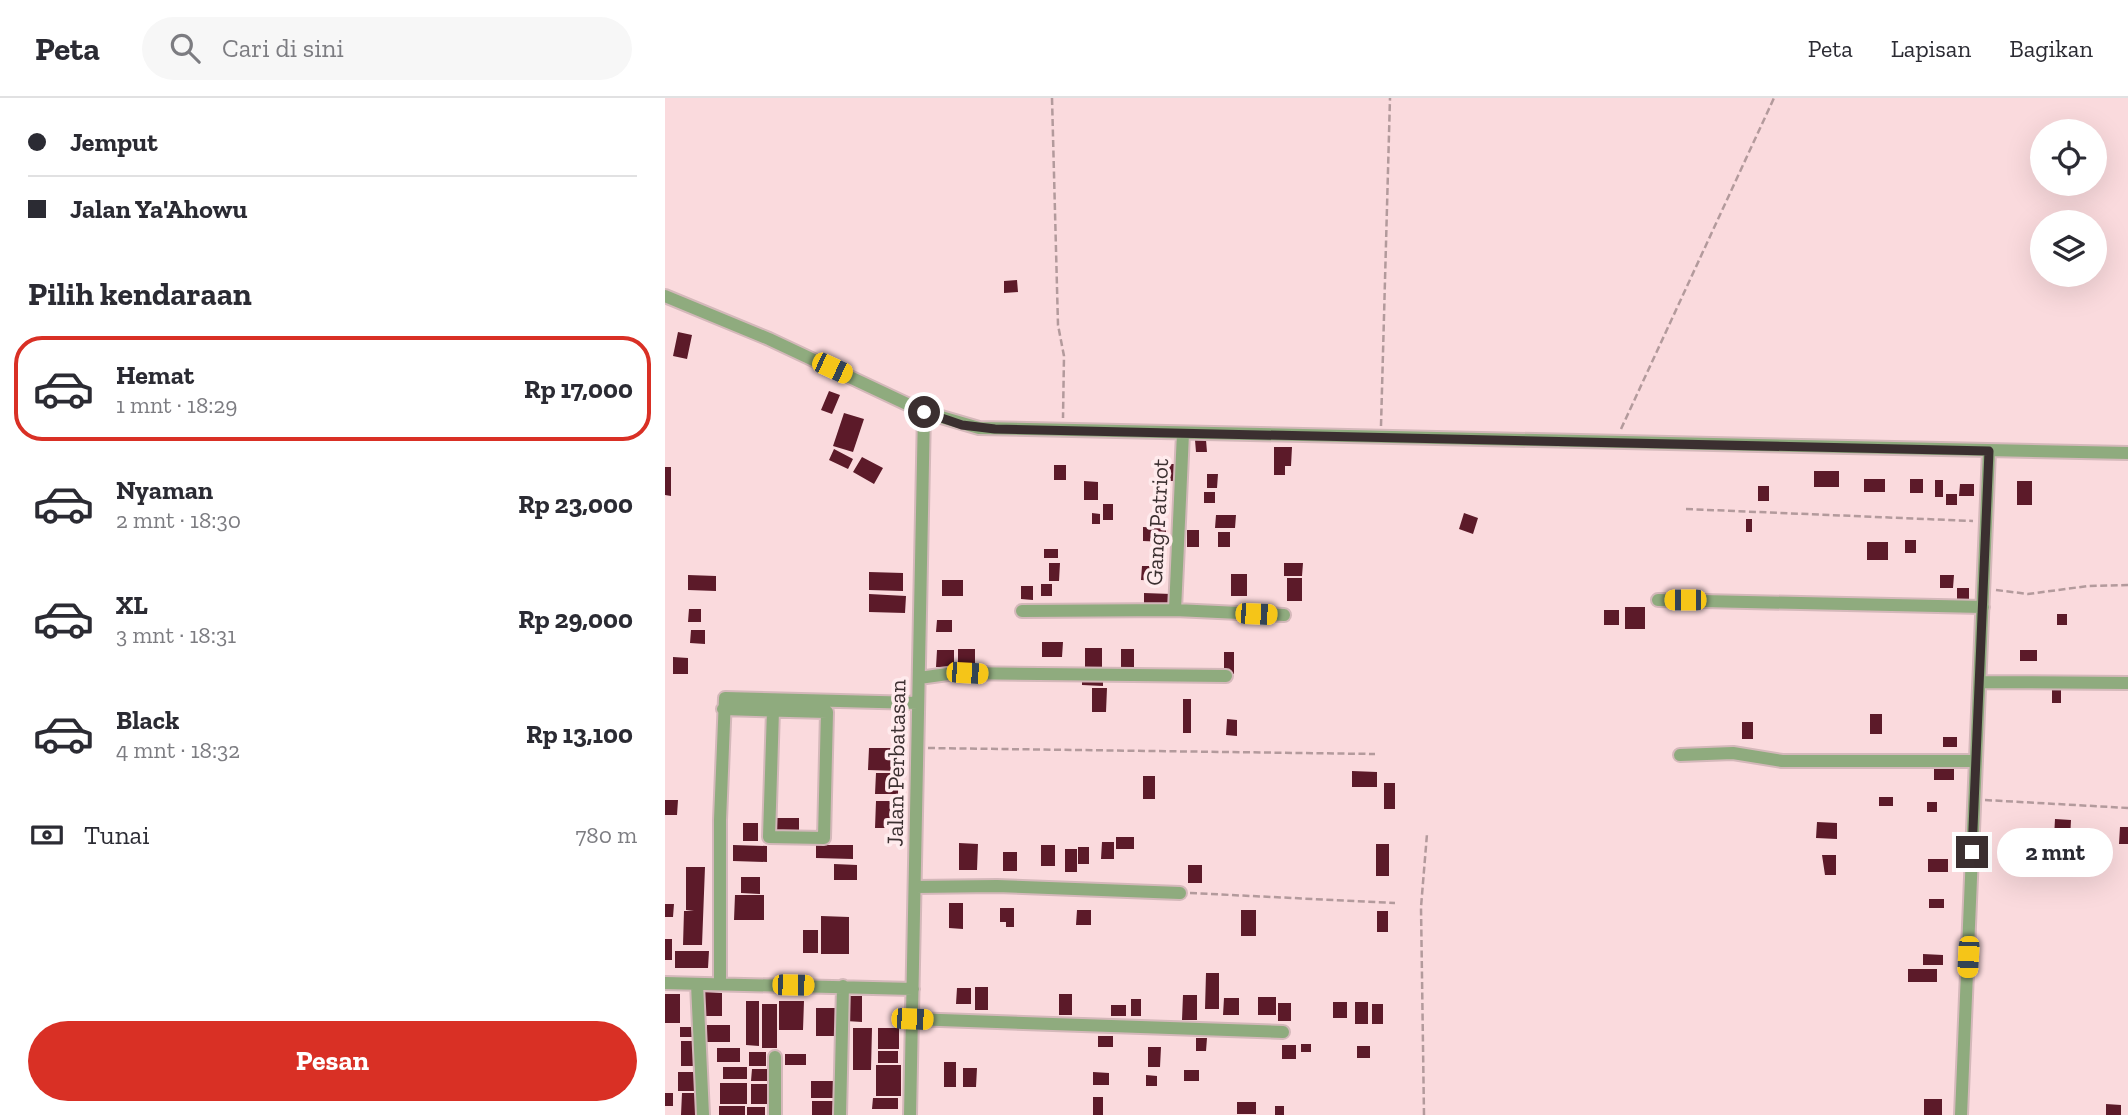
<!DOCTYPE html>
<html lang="id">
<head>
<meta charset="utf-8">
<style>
  :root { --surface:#fff; --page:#f7f7f7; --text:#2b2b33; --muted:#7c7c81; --line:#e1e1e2; --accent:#d93025 }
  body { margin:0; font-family:"Zilla Slab",serif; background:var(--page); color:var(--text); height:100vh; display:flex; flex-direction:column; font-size:26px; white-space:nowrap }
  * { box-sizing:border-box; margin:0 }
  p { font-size:23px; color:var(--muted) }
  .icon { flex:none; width:38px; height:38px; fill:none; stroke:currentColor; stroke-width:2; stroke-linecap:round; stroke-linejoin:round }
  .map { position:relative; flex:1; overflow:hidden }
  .details { display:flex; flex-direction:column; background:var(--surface); width:665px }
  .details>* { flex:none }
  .guide { display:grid; align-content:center; height:154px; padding:0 28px; background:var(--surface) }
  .buttons { position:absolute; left:1365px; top:21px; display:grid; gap:14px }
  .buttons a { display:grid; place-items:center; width:77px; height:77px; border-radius:50%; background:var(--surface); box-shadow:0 7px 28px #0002; font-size:35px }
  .end { position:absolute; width:32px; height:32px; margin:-16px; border:9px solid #3b2f30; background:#fff; box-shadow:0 0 0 4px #fff }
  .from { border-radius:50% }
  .bubble { position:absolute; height:49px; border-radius:24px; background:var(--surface); box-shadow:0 7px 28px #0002; font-size:23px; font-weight:700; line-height:49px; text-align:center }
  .car { position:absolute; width:21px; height:42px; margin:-21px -10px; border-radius:9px; box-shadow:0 0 5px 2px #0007; background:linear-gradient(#f5c518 24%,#345 0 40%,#f5c518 0 76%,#345 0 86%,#f5c518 0) }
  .guide b { display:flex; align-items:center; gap:24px; height:66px; font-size:26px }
  .guide b+b { border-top:2px solid var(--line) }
  .guide i { width:18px; height:18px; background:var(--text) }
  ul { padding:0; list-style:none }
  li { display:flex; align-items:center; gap:21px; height:105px; margin:0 14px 10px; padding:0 14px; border:4px solid transparent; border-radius:28px }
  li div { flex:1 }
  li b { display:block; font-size:26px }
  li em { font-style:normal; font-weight:700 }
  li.on { border-color:var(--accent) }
  li>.icon { width:63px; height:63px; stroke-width:1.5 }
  h2 { padding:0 28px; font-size:32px; line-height:84px }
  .pay { display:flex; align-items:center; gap:18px; height:77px; padding:0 28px; font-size:26px }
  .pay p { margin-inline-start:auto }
  .cta { display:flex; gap:14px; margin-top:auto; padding:14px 28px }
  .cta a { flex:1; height:80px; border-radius:42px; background:var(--accent); color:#fff; font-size:28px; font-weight:700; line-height:80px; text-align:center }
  header { display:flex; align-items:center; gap:42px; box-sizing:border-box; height:98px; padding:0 35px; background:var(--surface); border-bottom:2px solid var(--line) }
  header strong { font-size:33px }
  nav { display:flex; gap:38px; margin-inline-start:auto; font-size:24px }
  .search { width:490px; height:63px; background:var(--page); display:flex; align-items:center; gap:18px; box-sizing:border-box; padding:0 24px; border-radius:38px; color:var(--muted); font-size:26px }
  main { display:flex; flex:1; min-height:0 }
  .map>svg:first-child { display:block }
  .building { fill:#5c1a29 }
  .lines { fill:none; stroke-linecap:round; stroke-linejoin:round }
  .minor-casing { stroke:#d4b8ba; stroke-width:16 }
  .path { stroke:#b39a9c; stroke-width:2.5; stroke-dasharray:7 3.5; stroke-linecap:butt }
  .minor { stroke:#8fab7e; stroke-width:12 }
  .route { stroke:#3b2f30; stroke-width:9 }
  .labels { text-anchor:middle; stroke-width:7; stroke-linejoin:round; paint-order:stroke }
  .street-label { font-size:23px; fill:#3b2f30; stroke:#ffebed }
</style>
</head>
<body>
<header>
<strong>Peta</strong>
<div class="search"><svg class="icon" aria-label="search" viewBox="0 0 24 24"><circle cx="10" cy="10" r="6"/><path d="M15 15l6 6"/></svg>Cari di sini</div>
<nav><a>Peta</a><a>Lapisan</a><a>Bagikan</a></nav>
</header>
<main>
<section class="details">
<div class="guide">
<b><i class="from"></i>Jemput</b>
<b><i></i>Jalan Ya'Ahowu</b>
</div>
<h2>Pilih kendaraan</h2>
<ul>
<li class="on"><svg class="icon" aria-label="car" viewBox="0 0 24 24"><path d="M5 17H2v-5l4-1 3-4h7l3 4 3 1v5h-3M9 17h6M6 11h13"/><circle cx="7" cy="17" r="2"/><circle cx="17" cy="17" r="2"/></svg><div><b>Hemat</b><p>1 mnt · 18:29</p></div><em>Rp 17,000</em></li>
<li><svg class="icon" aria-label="car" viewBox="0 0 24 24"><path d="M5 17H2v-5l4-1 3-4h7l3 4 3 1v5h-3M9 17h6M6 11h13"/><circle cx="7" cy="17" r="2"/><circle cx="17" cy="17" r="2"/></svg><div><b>Nyaman</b><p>2 mnt · 18:30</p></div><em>Rp 23,000</em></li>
<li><svg class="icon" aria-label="car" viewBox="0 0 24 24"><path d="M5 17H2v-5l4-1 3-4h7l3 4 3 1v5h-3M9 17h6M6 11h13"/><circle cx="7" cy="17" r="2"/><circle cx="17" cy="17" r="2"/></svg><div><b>XL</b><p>3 mnt · 18:31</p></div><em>Rp 29,000</em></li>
<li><svg class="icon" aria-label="car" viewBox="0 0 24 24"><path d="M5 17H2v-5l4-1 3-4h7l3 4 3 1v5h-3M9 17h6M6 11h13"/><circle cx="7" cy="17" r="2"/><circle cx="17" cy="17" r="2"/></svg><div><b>Black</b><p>4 mnt · 18:32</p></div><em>Rp 13,100</em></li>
</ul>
<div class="pay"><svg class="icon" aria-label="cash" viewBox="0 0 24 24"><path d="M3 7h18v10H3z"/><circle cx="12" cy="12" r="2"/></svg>Tunai<p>780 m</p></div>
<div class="cta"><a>Pesan</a></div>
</section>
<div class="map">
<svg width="1463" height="1017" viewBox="0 0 1463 1017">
  <rect width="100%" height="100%" fill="#fadadd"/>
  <path class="building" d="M352,182L353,194L339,195V183Z
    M13,234L27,237L22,261L8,258Z
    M164,293L175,297L167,316L156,312Z
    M179,315L199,321L188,354L168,348Z
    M530,342H541L542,354H531Z
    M609,349H627L626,368H620V377H609Z
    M169,351L188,361L183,371L164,362Z
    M197,359L218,370L209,386L188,374Z
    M504,366H510V383H503Z
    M389,367H401V382H389Z
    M0,369H6V398L0,397Z
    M1149,373H1174V389H1149Z
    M542,376H553L552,390H542Z
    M1199,381H1220V394H1199Z
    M1245,381H1258V395H1245Z
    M1270,382H1278V399H1270Z
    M419,383L433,384V402H419Z
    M1352,383H1367V407H1352Z
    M1295,386H1309V398H1294Z
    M1093,388H1104V403H1093Z
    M539,394H550V405H539Z
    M1281,396H1292V407H1281Z
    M438,406H448V422H438Z
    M427,415L435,416V426H427Z
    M799,415L813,420L808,436L794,431Z
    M551,417H571L570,430H550Z
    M1081,421H1087V434H1081Z
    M478,429L501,430V444L478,443Z
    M522,432H534V449H522Z
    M553,434H565V449H553Z
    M1240,442H1251V455H1240Z
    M1202,444H1223V462H1202Z
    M379,451H393V460H379Z
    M384,465H395L394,483H384Z
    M619,465H638L637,478H619Z
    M477,468H496L495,483L476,482Z
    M204,474L238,475V493L204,492Z
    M566,476H582V498H566Z
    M23,477L51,478V493L23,492Z
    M1275,477H1289L1288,490H1275Z
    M622,480H637V503H622Z
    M277,482H298V498H277Z
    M376,486H387V498H376Z
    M356,488H368V502L356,501Z
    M1292,490H1304V501H1292Z
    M479,495L506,496V509L479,508Z
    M204,496L241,498L240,515L204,514Z
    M960,509H980V531H960Z
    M24,511H36V524H23Z
    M939,512H954V527H939Z
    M1392,516H1402V527H1392Z
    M272,522H287V534H271Z
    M26,532H40V546L25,545Z
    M377,544H398L397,559H377Z
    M420,550H437V570H420Z
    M293,551H310V569H293Z
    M456,551H469V571H456Z
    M272,552H289V569H271Z
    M1355,552H1372V563H1355Z
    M559,554H569V576L559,577Z
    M8,559L23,560V576H8Z
    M417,579H438V588L417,587Z
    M1387,588H1396V605H1387Z
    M427,590H442L441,614H427Z
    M518,601H526V635H518Z
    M1205,616H1217V636H1205Z
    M562,621L572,622V638L561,637Z
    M1077,624H1088V641H1077Z
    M1278,639H1292V649H1278Z
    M204,650H235V673L203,672Z
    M1269,670H1289V682H1269Z
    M687,673L712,674V689H687Z
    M211,675H233V696H210Z
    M478,678H490V701H478Z
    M719,685H730V711H719Z
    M1214,699H1228V708H1214Z
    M0,702H13L12,717H0Z
    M211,703H238V730H210Z
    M1262,704H1272V714H1262Z
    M111,720H134V734H111Z
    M1390,721L1406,722L1405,741L1389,740Z
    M1152,724L1172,725V741L1151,740Z
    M78,725H93V743H78Z
    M1455,729H1463V746H1454Z
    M451,739H469V751H451Z
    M437,744H449V761H436Z
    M294,745L313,746L312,772H294Z
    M711,746H724V778H711Z
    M68,747L102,748V764L68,763Z
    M151,747H188V761L151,760Z
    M376,747H390V768H376Z
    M413,749H424V766H413Z
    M400,751H412V774H400Z
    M338,754H352V773H338Z
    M1157,757H1171V777H1160Z
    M1263,761H1283V774H1263Z
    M169,766L192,767V782H169Z
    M523,767H537V785H523Z
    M21,769H40L37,847H18L19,813H29L21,812Z
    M76,779H95V796L76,795Z
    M70,797H99V822H69Z
    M1264,801H1279V810H1264Z
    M284,805H298V831L284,830Z
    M0,806H9L8,819H0Z
    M335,810H349V829H341V824H335Z
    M412,812H426V827H411Z
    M576,812H591V838H576Z
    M712,813H723V834H712Z
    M156,818L184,819V856H156Z
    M138,832H153V855H138Z
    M0,841H7V862H0Z
    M10,853H44L43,870H10Z
    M1258,856L1278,857V867H1258Z
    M1243,871H1272V884H1243Z
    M541,875H554V911H540Z
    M310,889H323V912H310Z
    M292,890H306V906H291Z
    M40,894L57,895V918H39Z
    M0,896H15V925H0Z
    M394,896H407V917H394Z
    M518,897H532V922H517Z
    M182,898H197V924L181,923Z
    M593,899H611V917H593Z
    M559,900H574V917H558Z
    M466,901H476V918H466Z
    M81,903H94V948L81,947Z
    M114,903H139L138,932H114Z
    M668,904H682V920H668Z
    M690,904H703V926H690Z
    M613,905H626V923H613Z
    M97,906H112V950H97Z
    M707,906H718V926H707Z
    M446,907H461V918H446Z
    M151,910H174V938H151Z
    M42,927H65V944H42Z
    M15,929H27V939H15Z
    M188,930H207L206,972H188Z
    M213,930H234V951H213Z
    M433,938H448V949H433Z
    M531,940H542L541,953H531Z
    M16,943H30L29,968H16Z
    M636,946H646V954H636Z
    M617,947H631V961H617Z
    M692,948H705V960H692Z
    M483,949H496L495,969H483Z
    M52,950H75V964H52Z
    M213,953H233V965H213Z
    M84,954H101V968H84Z
    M120,956H141V967H120Z
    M279,964H291V989H279Z
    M211,967H236V998H211Z
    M58,969H82V981H58Z
    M298,970H312L311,989H298Z
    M87,971H102V983H86Z
    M519,972H534V983H519Z
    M13,974H29V993H13Z
    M428,974L444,975V987H428Z
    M481,977L492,978V988H481Z
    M146,983H168V1000H146Z
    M55,985H82V1006H55Z
    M86,986H105L104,1006H86Z
    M0,995H8V1008H0Z
    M17,995H30V1017H16Z
    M428,999H438V1017H428Z
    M208,1000H233V1011H207Z
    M1259,1001H1277V1017H1259Z
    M147,1003H169V1017H147Z
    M572,1004H591V1016H572Z
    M1441,1006L1456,1007V1017H1441Z
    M54,1008H80V1017H54Z
    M610,1008H619V1017H610Z
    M82,1009H100V1017H82Z"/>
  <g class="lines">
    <defs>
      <path id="minor" d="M0,198L104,241L259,314L314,330L1463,355
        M993,502L1318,509
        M510,512L619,517
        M357,513L510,512L518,335
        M254,580L290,575L561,578
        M1315,584L1463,585
        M58,611L162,614L159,740L104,739L108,612
        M1015,657L1068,655L1117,663H1311
        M250,789L332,788L515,795
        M0,885L248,891
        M32,886L38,1017
        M55,886V722L60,600L253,605
        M247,921L618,934
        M110,959V1017
        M175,1017L178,888
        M245,1017L259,314
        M1296,1017L1324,353"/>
    </defs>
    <use href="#minor" class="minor-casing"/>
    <path class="path" d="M387,0L393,227L399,258L398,320
      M716,328L725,0
      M956,331L1109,0
      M1021,411L1308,423
      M1331,492L1363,496L1423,488L1463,487
      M263,650L710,656
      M1320,702L1463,710
      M525,795L730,805
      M759,1017L756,809L762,736"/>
    <use href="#minor" class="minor"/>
  </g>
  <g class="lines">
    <path class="route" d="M259,314L297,327L330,331L1324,353L1307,754"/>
  </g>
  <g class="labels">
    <g class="street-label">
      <text transform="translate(492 424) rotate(-87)" y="8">Gang Patriot</text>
      <text transform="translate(231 665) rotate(-89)" y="8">Jalan Perbatasan</text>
    </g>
  </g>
</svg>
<div class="buttons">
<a><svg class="icon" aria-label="locate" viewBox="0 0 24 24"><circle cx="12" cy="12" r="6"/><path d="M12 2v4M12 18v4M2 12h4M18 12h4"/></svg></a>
<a><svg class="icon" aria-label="layers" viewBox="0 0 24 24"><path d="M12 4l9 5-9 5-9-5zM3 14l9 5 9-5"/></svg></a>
</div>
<i class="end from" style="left:259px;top:314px"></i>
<i class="end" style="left:1307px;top:754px"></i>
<div class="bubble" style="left:1332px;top:730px;width:116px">2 mnt</div>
<i class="car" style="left:167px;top:270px;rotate:115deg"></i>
<i class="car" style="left:1020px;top:502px;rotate:270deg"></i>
<i class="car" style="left:591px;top:516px;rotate:92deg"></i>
<i class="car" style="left:302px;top:575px;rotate:93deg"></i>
<i class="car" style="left:1303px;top:859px;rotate:183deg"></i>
<i class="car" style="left:128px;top:887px;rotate:91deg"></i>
<i class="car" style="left:247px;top:921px;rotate:92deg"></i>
</div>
</main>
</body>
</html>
